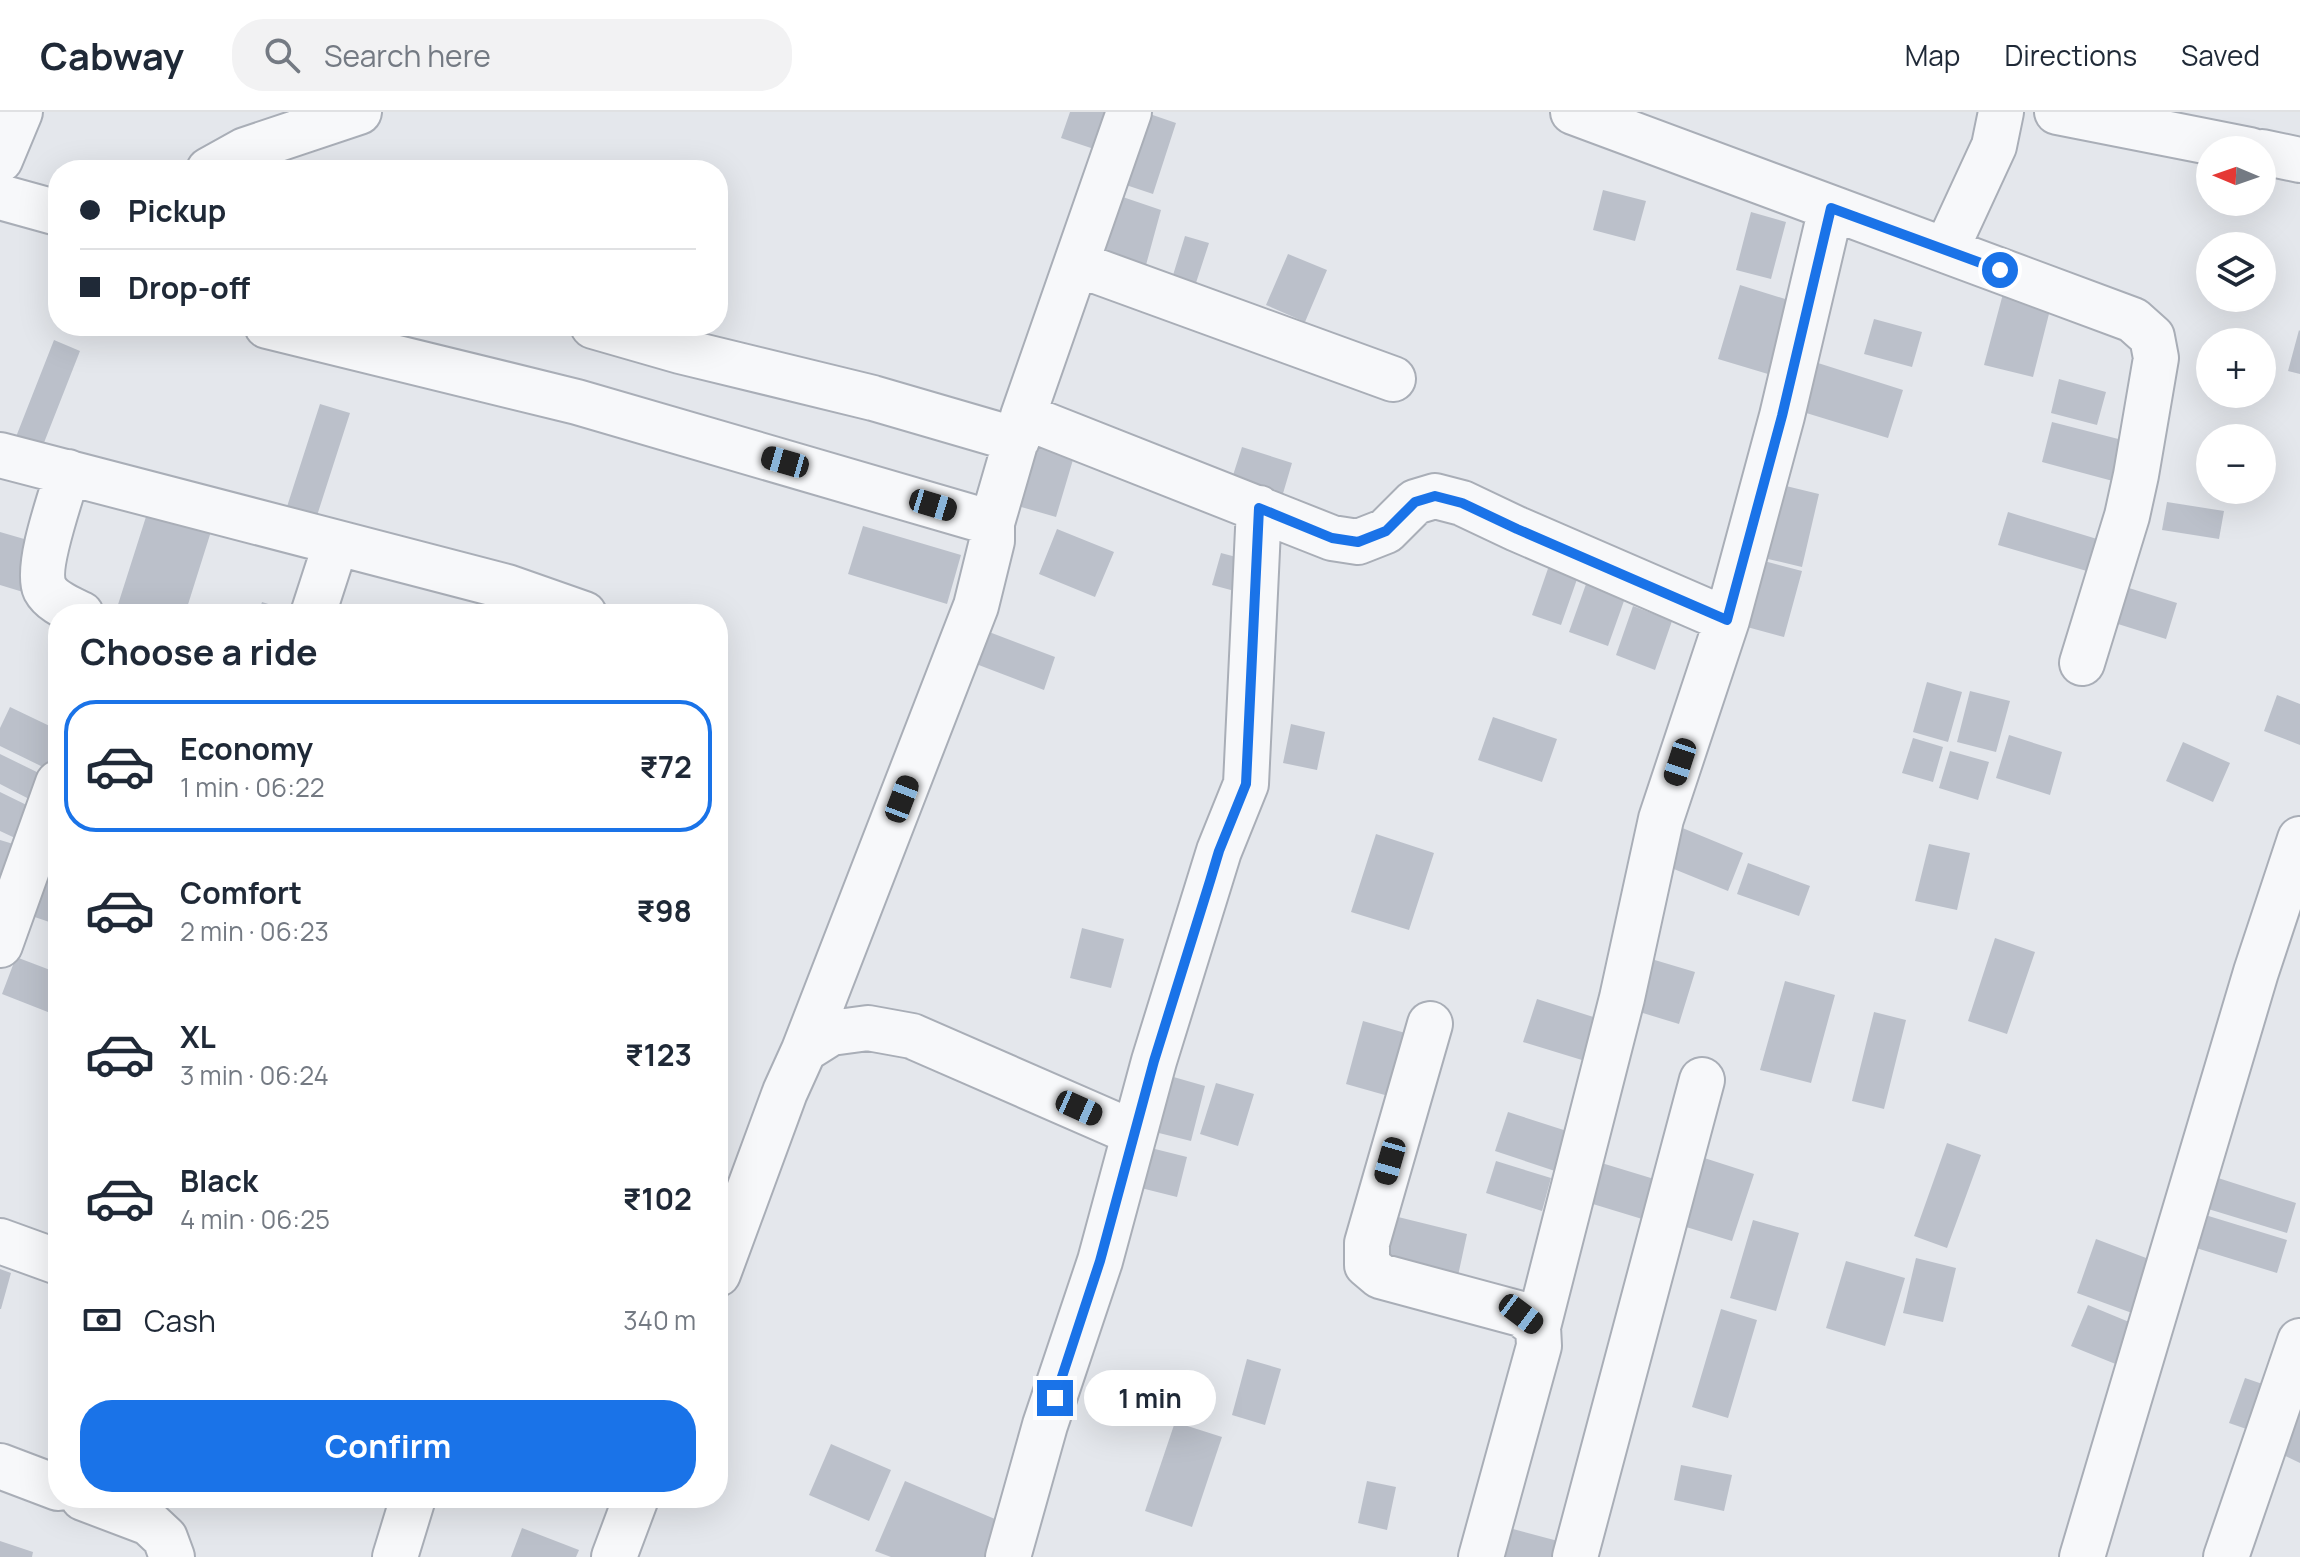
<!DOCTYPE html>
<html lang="en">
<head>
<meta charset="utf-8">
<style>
  :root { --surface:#fff; --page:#f2f2f3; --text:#1f2937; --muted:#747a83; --line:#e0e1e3; --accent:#1a73e8 }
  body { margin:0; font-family:Manrope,sans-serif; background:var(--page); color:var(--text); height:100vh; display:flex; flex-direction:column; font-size:30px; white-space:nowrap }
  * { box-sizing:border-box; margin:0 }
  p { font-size:26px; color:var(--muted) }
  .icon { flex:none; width:44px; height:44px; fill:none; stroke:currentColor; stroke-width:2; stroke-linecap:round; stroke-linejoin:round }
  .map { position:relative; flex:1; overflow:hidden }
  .panel { position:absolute; left:48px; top:492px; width:680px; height:904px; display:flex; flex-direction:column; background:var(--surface); border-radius:32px; box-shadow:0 8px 32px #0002 }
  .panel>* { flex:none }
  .banner { position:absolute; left:48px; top:48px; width:680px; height:176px; border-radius:32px; box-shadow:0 8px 32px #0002; display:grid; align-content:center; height:176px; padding:0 32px; background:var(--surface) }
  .needle { width:52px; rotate:272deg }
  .fabs { position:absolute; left:2196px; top:24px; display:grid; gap:16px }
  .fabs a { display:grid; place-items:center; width:80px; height:80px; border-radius:50%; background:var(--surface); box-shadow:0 8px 32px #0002; font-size:40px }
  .end { position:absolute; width:36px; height:36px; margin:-18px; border:10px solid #1a73e8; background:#fff; box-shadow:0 0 0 4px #fff }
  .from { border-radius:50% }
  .bubble { position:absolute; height:56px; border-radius:28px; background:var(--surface); box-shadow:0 8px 32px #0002; font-size:26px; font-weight:700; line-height:56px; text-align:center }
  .car { position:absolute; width:24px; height:48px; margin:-24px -12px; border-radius:10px; box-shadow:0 0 6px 2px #0007; background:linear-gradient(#222 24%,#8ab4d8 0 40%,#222 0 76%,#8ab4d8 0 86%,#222 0) }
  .banner b { display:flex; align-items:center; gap:28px; height:76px; font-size:30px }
  .banner b+b { border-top:2px solid var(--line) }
  .banner i { width:20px; height:20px; background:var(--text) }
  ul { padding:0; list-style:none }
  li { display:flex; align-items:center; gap:24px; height:132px; margin:0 16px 12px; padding:0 16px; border:4px solid transparent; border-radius:32px }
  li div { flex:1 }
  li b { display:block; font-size:30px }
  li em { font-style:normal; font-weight:700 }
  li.current { border-color:var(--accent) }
  li>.icon { width:72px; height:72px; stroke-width:1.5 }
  h2 { padding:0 32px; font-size:36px; line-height:96px }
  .pay { display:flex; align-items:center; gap:20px; height:88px; padding:0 32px; font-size:30px }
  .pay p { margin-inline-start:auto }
  .button { display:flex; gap:16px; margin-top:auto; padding:16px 32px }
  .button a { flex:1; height:92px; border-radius:32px; background:var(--accent); color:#fff; font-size:32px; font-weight:700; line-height:92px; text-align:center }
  header { display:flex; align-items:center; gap:48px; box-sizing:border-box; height:112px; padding:0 40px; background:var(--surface); border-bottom:2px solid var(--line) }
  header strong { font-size:38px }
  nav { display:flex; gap:44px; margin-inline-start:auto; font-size:28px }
  .search { width:560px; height:72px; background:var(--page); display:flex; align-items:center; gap:20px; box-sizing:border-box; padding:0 28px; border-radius:32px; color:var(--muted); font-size:30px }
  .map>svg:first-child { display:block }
  .building { fill:#bbc0ca }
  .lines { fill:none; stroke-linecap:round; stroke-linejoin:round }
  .minor-casing { stroke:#a9aeb7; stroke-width:48 }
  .minor { stroke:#f7f8fa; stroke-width:44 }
  .route { stroke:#1a73e8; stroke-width:10 }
</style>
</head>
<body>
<header>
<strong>Cabway</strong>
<div class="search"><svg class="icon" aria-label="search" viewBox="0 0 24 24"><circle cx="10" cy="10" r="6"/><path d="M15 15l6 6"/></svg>Search here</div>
<nav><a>Map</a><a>Directions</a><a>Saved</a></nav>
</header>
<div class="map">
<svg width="2300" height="1445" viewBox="0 0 2300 1445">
  <rect width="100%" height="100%" fill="#e4e7ec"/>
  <path class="building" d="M1070,0H1107L1094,37L1061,26Z
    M1144,0L1176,11L1153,82L1111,68Z
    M1603,78L1646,89L1635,129L1593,118Z
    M1111,81L1161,98L1146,153L1089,134Z
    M1751,100L1786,110L1771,167L1736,158Z
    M1185,124L1209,131L1193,180L1170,173Z
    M1288,142L1327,158L1305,210L1266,193Z
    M1740,173L1801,192L1778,265L1718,247Z
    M2004,178L2052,190L2033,265L1984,253Z
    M1874,207L1922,220L1912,255L1864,242Z
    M2299,218L2300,219V262L2288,259Z
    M54,228L80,239L38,346L12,335Z
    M1818,251L1903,278L1888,326L1803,300Z
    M2059,267L2106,280L2097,313L2051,301Z
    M320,292L350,301L314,413L284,404Z
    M2052,310L2134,331L2124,372L2042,350Z
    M1029,327L1075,341L1056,405L1011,392Z
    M1242,335L1292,351L1279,395L1228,379Z
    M1786,374L1819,382L1802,455L1768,447Z
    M151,389L214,410L185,502H115Z
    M2167,390L2224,399L2219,427L2162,418Z
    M2008,400L2107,430L2097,462L1998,433Z
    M863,414L961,443L947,492L848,462Z
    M1057,417L1114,440L1095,485L1039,462Z
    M0,420L38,431L23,480L0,473Z
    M1221,441L1255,450L1246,482L1212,473Z
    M1553,442L1582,453L1561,513L1532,503Z
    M1764,449L1802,459L1784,525L1747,515Z
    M1591,458L1630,472L1608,534L1569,520Z
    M2113,471L2177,491L2166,527L2102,507Z
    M262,490L297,501V502H258Z
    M1633,494L1672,509L1655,558L1616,543Z
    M976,515L1055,545L1044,578L963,547Z
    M1927,570L1962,580L1948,630L1913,620Z
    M1970,579L2010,589L1996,640L1957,630Z
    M2277,583L2300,592V633L2264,619Z
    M10,595L58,618V628L45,656L0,634V616Z
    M1493,605L1557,627L1542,670L1478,648Z
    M1291,612L1325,620L1317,658L1283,651Z
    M2009,623L2062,640L2050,683L1996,666Z
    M1913,626L1943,635L1933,670L1902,661Z
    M2183,630L2230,651L2213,690L2166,669Z
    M1950,639L1989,650L1978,688L1939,676Z
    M0,642L45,664L33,689L0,672Z
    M0,680L45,702L30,733L0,719Z
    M1680,715L1743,741L1728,779L1664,753Z
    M1376,722L1434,741L1409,818L1351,800Z
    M0,728L20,734L0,794Z
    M1929,732L1970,741L1957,798L1915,789Z
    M1748,751L1810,774L1799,804L1737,782Z
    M40,756L58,762V813L23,801Z
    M1082,816L1124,827L1111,876L1070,866Z
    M1995,826L2035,840L2007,922L1968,909Z
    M16,845L58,861V904L2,882Z
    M1648,846L1695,860L1679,912L1633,898Z
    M1785,869L1835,883L1811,971L1760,958Z
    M1537,887L1609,910L1595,952L1523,930Z
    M1874,900L1906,908L1884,997L1852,989Z
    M1363,909L1416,924L1399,987L1346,972Z
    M1170,964L1205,974L1191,1029L1155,1020Z
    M1216,971L1254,982L1238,1034L1200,1022Z
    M1508,1000L1573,1021L1561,1061L1495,1039Z
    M1947,1031L1981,1043L1947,1136L1914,1124Z
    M1147,1035L1187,1045L1177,1085L1137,1075Z
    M1695,1043L1754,1062L1732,1129L1673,1111Z
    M1496,1049L1551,1066L1542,1099L1486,1081Z
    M1595,1049L1664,1070L1652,1110L1583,1089Z
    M2215,1065L2296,1091L2287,1121L2205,1096Z
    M2202,1102L2287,1128L2277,1161L2193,1135Z
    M1390,1103L1467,1122L1456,1173L1378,1155Z
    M1753,1108L1799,1121L1776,1199L1730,1186Z
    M2096,1127L2162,1152L2143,1205L2077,1181Z
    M1916,1146L1956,1156L1943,1210L1903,1201Z
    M1846,1149L1905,1166L1885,1234L1826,1216Z
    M0,1157L11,1161L1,1197H0Z
    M2088,1193L2134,1212L2118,1253L2071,1234Z
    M1721,1197L1757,1208L1728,1306L1692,1295Z
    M1247,1247L1281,1257L1265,1313L1232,1303Z
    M2245,1266L2280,1278L2264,1323L2229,1311Z
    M2300,1296V1351L2273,1338Z
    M1175,1310L1222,1325L1192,1415L1145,1399Z
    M831,1332L891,1358L869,1409L809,1383Z
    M1681,1353L1732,1363L1724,1399L1674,1388Z
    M905,1369L1002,1410L987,1445H891L875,1439Z
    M1367,1369L1396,1375L1387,1418L1358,1411Z
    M174,1386H204L201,1396Z
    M1502,1414L1573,1433L1570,1445H1493Z
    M522,1416L579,1438L576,1445H511Z
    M0,1429L33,1440L32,1445H0Z"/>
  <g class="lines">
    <defs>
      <path id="minor" d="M1573,0L2133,208L2152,225L2156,246L2136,363L2127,404L2082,551
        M2057,0L2250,38
        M2262,40L2300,48
        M0,48L20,0
        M209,58L245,38L359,0
        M0,85L58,101
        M1946,138L1994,34L2001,0
        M1077,152L1393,267
        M267,214L577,290L992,411
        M593,214L680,239L873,286L1017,328
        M1023,304L1332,426L1358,430L1386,419L1415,390L1435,384L1462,391L1517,417L1727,508
        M0,343L507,475L584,502
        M68,360C61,384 35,456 45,477C52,490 69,496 81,502
        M313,502L336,431
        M0,833L58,671
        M1430,912L1367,1131V1153L1380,1164L1521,1202L1538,1215L1539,1234L1481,1445
        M804,938L976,494L992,429V411L1023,304L1129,0
        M0,1129L58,1150
        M718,1162L785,980L804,938L831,921L868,916L912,924L1134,1021
        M1538,1215L1622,886L1661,707L1727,508L1782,304L1831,96
        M0,1354L58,1376
        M83,1386L149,1411L165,1426L172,1445
        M395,1445L413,1386
        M614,1445L636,1386
        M1008,1445L1045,1313L1100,1149L1154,949L1219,739L1246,672L1259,396
        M1575,1445L1702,968
        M2082,1445L2256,860L2300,727
        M2226,1445L2300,1229"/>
    </defs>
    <use href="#minor" class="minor-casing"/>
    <use href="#minor" class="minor"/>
  </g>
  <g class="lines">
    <path class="route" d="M1055,1286L1100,1149L1154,949L1210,769L1219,739L1246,672L1259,396L1332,426L1358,430L1386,419L1415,390L1435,384L1462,391L1517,417L1727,508L1782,304L1831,96L2000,158"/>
  </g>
</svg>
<div class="fabs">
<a><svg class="needle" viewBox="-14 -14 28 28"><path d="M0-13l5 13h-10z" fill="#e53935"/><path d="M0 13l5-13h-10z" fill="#747a83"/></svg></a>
<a><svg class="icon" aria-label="layers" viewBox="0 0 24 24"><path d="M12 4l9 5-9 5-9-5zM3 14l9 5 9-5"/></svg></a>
<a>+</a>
<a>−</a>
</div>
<i class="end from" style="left:2000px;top:158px"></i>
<i class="end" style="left:1055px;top:1286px"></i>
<div class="bubble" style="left:1084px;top:1258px;width:132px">1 min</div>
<i class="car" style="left:785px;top:350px;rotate:286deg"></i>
<i class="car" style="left:933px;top:393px;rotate:107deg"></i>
<i class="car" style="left:1680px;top:650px;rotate:198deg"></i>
<i class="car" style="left:902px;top:687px;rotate:21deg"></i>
<i class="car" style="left:1079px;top:996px;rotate:114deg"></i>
<i class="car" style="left:1390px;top:1049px;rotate:196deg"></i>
<i class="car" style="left:1521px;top:1202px;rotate:127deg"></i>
<div class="banner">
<b><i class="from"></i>Pickup</b>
<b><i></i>Drop-off</b>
</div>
<section class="panel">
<h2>Choose a ride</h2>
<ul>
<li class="current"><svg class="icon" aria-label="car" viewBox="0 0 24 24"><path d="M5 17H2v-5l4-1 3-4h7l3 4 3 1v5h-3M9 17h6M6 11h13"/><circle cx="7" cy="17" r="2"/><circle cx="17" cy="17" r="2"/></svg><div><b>Economy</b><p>1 min · 06:22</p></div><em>₹72</em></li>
<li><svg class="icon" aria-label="car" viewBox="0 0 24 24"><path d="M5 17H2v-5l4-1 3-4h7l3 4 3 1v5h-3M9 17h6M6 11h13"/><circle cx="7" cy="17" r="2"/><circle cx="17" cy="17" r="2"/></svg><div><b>Comfort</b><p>2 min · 06:23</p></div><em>₹98</em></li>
<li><svg class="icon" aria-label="car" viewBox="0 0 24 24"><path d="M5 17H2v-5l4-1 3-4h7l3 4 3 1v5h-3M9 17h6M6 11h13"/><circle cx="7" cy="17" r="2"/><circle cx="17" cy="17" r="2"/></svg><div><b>XL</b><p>3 min · 06:24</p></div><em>₹123</em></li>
<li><svg class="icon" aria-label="car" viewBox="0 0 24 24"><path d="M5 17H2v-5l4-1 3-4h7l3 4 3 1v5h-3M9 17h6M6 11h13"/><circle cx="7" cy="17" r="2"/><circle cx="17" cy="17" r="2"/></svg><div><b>Black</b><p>4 min · 06:25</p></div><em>₹102</em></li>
</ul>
<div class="pay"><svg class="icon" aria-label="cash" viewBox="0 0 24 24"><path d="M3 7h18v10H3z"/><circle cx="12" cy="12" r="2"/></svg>Cash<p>340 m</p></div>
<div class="button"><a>Confirm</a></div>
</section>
</div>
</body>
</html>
